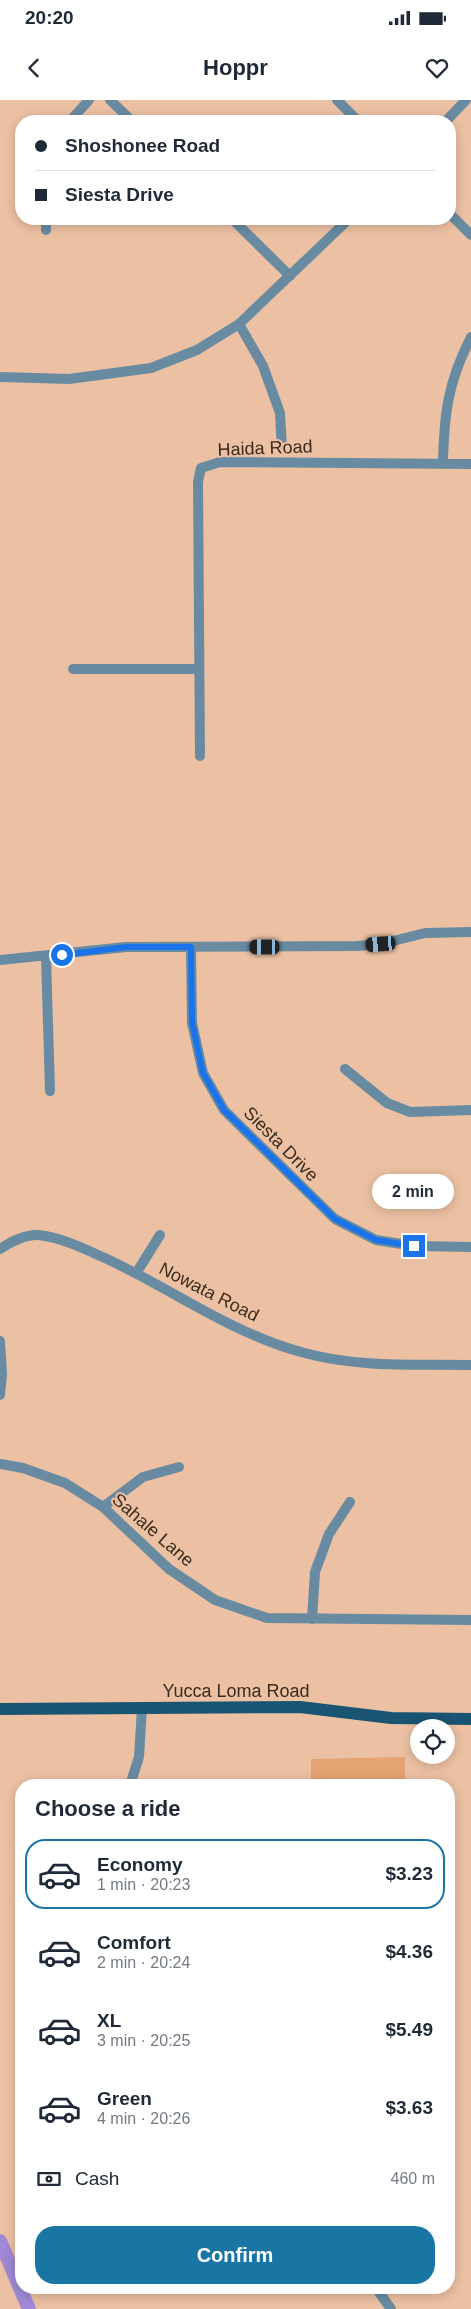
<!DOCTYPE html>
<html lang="en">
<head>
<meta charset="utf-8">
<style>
  :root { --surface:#fff; --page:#f6f6f7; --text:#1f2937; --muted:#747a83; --line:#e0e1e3; --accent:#1976a4 }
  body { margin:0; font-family:Helvetica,sans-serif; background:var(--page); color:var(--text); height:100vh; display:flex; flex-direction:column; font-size:19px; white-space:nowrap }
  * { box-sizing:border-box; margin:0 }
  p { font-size:16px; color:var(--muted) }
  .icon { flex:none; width:28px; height:28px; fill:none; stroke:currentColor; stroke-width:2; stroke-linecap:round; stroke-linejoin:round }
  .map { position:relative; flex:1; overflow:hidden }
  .sheet { position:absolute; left:15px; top:1679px; width:440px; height:515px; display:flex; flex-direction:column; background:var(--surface); border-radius:20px; box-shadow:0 2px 12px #0003 }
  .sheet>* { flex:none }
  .top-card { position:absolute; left:15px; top:15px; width:441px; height:110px; border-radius:20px; box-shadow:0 2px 12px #0003; display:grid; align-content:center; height:110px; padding:0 20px; background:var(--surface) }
  .buttons { position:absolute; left:410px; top:1619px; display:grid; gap:10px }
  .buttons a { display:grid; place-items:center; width:45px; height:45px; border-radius:50%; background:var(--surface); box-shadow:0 2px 12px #0003; font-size:25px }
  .end { position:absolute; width:22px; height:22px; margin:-11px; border:6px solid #1a73e8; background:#fff; box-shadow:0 0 0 2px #fff }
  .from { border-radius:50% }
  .bubble { position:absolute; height:35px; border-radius:18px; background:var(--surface); box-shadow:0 2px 12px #0003; font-size:16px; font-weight:800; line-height:35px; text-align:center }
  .car { position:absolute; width:15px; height:30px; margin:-15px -8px; border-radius:6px; box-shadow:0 0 4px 1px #0007; background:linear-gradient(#222 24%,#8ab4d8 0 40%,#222 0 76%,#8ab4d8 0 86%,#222 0) }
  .top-card b { display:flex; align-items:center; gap:18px; height:48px; font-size:19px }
  .top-card b+b { border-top:1px solid var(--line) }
  .top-card i { width:12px; height:12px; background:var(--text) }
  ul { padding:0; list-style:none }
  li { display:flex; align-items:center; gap:15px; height:70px; margin:0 10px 8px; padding:0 10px; border:2px solid transparent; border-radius:20px }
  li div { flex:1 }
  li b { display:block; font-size:19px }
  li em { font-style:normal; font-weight:800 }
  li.selected { border-color:var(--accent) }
  li>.icon { width:45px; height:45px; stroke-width:1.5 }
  h2 { padding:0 20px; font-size:22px; line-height:60px }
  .pay { display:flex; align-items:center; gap:12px; height:55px; padding:0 20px; font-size:19px }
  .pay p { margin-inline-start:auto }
  .primary-button { display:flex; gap:10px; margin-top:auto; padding:10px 20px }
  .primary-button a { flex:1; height:58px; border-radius:20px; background:var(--accent); color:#fff; font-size:20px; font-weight:800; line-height:58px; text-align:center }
  .status { display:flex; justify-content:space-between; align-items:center; height:35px; padding:0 25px; background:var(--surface); direction:ltr }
  .status svg { height:14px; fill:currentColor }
  header { display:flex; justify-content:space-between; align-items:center; height:65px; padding:0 20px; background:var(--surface); font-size:22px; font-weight:800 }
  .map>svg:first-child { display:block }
  .green { fill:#e4a373 }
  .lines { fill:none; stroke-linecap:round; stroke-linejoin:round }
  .river { stroke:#9f89d6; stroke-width:14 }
  .minor { stroke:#698ba2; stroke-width:10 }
  .major { stroke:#1a5473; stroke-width:12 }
  .route { stroke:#1a73e8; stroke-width:6 }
  .labels { text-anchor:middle; stroke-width:4; stroke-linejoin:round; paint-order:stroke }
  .street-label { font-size:18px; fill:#3b2a1e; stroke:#ecc1a3 }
</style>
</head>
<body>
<div class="status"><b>20:20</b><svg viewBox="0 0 49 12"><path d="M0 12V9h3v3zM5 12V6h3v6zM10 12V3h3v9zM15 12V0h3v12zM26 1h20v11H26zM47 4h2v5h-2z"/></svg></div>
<header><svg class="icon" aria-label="back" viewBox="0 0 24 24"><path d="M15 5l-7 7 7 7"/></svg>Hoppr<svg class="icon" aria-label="heart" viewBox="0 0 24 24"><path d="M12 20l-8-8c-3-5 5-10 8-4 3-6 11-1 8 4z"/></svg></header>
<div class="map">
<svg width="471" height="2209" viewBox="0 0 471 2209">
  <rect width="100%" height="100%" fill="#ecc1a3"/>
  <path class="green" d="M405,1657V1685H311V1659Z"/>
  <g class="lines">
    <path class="river" d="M0,2141L29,2209"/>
    <path class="minor" d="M110,0L132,21
      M337,0L358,21
      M70,21L89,0
      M446,21L466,0
      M450,114L471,135
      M232,119L290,176
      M46,130V119
      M239,224L263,266L280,313L282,350
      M0,277L69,279L151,268L197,250L239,224L349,119
      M443,363C444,314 448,282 471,237
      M73,569H199
      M200,656L198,382L201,368L220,362L471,364
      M191,847L192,923L203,973L224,1010L335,1119L376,1140L414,1146L471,1147
      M46,857L50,991
      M0,860L126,847L357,846L381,844L425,833L471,832
      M345,969L387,1003L410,1012L471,1010
      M0,1149C10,1142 26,1134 39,1135C63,1138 85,1149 107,1159C172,1189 231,1233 301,1252C357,1268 414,1264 471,1265
      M137,1172L160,1135
      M0,1241L2,1274L0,1295
      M0,1364L23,1368L65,1383L103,1407L169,1469L215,1500L267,1518L471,1520
      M103,1407L143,1377L179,1367
      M312,1519L315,1472L329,1434L350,1402
      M130,1685L139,1657L142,1608
      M376,2188L391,2209"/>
    <path class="major" d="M0,1609L300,1607L391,1618L471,1619"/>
  </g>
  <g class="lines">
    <path class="route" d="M62,855L126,847H191L192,922L203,973L224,1010L335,1119L376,1140L414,1146"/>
  </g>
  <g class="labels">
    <g class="street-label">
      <text transform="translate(265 348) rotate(-2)" y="6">Haida Road</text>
      <text transform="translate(281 1044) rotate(45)" y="6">Siesta Drive</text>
      <text transform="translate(209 1192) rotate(27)" y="6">Nowata Road</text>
      <text transform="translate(153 1430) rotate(41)" y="6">Sahale Lane</text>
      <text x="236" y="1597">Yucca Loma Road</text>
    </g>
  </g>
</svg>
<div class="buttons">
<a><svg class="icon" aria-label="locate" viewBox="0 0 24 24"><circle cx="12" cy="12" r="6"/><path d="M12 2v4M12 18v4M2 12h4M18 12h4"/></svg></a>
</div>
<i class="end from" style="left:62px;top:855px"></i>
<i class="end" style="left:414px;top:1146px"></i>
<div class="bubble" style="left:372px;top:1074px;width:82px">2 min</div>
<i class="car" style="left:381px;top:844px;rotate:266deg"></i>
<i class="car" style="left:265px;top:847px;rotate:270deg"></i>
<div class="top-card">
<b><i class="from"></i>Shoshonee Road</b>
<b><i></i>Siesta Drive</b>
</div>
<section class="sheet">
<h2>Choose a ride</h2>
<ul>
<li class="selected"><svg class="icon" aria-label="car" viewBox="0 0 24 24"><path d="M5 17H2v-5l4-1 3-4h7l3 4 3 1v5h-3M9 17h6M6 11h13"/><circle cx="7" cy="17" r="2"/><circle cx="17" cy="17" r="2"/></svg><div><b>Economy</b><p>1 min · 20:23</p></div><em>$3.23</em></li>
<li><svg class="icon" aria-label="car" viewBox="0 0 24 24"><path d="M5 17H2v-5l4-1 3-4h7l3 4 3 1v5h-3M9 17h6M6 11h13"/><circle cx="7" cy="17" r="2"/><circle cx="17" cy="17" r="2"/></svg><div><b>Comfort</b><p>2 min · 20:24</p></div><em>$4.36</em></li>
<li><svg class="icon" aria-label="car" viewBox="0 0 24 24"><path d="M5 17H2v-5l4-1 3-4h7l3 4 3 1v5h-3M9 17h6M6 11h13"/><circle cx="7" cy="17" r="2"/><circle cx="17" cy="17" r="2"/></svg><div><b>XL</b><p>3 min · 20:25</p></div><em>$5.49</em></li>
<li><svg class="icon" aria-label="car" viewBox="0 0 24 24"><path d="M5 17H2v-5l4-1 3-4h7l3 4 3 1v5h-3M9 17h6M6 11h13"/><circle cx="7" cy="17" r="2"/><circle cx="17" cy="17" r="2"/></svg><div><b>Green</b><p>4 min · 20:26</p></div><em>$3.63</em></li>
</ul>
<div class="pay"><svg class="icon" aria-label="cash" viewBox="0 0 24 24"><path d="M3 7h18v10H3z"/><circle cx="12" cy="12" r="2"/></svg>Cash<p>460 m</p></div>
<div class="primary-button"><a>Confirm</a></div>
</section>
</div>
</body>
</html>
